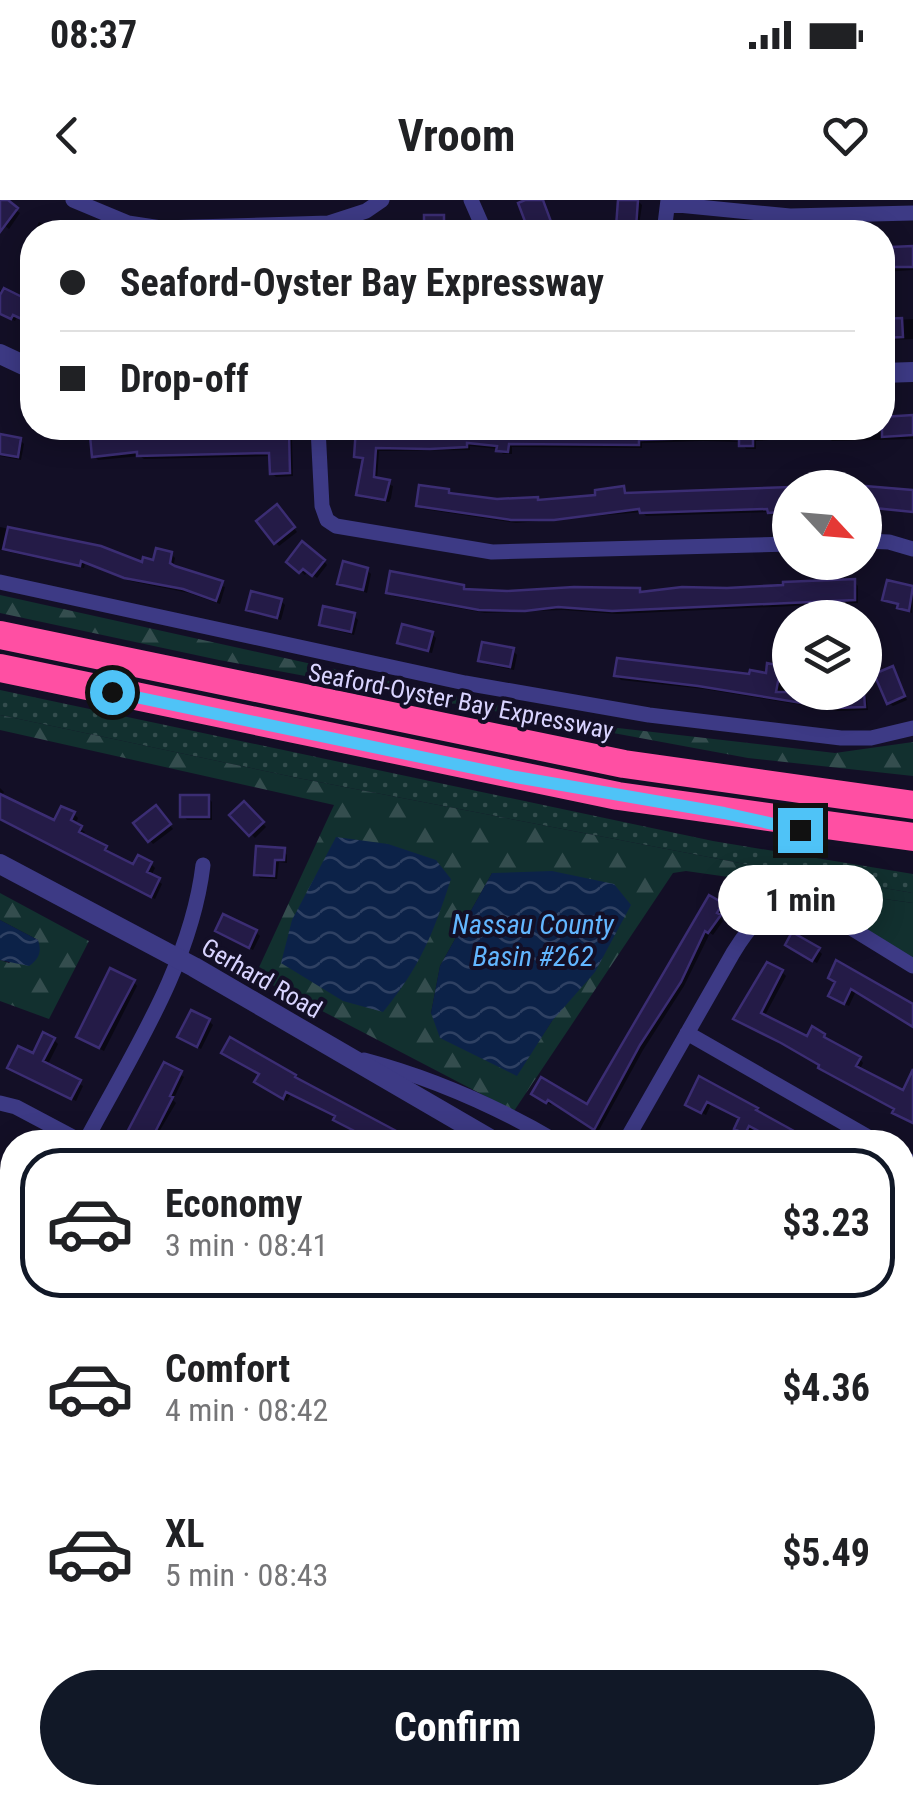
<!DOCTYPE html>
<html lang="en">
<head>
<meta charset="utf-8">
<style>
  :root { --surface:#fff; --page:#f6f6f6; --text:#202124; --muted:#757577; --line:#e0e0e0; --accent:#111827 }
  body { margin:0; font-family:"Roboto Condensed",sans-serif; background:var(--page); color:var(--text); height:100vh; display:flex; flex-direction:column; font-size:38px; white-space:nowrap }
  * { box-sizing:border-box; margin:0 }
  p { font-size:32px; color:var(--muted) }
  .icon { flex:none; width:55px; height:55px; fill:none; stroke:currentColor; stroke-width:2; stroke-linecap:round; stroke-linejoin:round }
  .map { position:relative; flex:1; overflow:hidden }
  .details { position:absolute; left:0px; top:930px; width:915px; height:675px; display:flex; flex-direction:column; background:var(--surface); border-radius:40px 40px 0 0; box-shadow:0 5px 25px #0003 }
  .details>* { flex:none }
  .top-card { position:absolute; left:20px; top:20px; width:875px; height:220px; border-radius:40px; box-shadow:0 5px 25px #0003; display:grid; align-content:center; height:220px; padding:0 40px; background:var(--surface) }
  .needle { width:65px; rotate:116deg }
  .tools { position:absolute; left:772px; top:270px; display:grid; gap:20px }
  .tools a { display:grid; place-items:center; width:110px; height:110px; border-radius:50%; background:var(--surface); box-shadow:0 5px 25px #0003; font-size:50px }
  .end { position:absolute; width:45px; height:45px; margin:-22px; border:12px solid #4fc3f7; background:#111; box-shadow:0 0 0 5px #111 }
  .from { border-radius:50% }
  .bubble { position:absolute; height:70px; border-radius:35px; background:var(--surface); box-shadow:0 5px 25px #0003; font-size:32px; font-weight:700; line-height:70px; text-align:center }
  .top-card b { display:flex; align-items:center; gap:35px; height:95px; font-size:38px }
  .top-card b+b { border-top:2px solid var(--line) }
  .top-card i { width:25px; height:25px; background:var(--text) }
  ul { padding:18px 0 0; list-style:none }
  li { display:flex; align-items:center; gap:30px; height:150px; margin:0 20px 15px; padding:0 20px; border:5px solid transparent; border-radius:40px }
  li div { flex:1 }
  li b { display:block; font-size:38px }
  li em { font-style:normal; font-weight:700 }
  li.current { border-color:var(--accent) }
  li>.icon { width:90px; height:90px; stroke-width:1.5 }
  .button { display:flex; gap:20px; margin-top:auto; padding:20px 40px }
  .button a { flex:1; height:115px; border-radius:60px; background:var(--accent); color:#fff; font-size:40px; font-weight:700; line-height:115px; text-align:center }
  .status { display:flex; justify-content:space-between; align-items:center; height:70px; padding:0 50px; background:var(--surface); direction:ltr }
  .status svg { height:28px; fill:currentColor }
  header { display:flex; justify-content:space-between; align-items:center; height:130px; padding:0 40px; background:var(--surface); font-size:45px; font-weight:700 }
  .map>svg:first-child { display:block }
  .grass { fill:url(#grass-dots) }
  .forest { fill:url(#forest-firs); fill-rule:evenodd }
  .green { fill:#12302f }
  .water { fill:url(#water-waves) }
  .shadow { fill:#0007 }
  .building { fill:#241b47; stroke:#3b2d73; stroke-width:2.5 }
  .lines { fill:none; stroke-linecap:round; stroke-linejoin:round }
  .minor { stroke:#3d3a85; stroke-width:15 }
  .tertiary { stroke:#3d3a85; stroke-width:20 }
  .motorway { stroke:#ff4fa3; stroke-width:28 }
  .route { stroke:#4fc3f7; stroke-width:12 }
  .labels { text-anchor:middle; stroke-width:8; stroke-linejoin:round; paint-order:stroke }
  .street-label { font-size:25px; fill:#d9d4ff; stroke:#130f26 }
  .water-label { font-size:28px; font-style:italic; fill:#62b6ff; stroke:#130f26 }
</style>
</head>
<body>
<div class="status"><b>08:37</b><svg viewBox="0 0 49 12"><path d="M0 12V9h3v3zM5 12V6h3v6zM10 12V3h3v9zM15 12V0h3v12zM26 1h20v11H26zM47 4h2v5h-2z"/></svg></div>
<header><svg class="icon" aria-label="back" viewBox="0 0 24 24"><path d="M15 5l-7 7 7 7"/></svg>Vroom<svg class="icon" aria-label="heart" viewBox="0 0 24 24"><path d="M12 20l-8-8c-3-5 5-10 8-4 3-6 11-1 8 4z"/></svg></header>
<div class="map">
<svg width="913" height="1605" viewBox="0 0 913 1605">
  <defs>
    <pattern id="grass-dots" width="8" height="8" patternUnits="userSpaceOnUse" patternTransform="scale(2.5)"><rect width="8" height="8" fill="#12302f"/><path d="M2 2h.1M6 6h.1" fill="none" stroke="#344d4e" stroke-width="1.8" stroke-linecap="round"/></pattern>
    <pattern id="forest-firs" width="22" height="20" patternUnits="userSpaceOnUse" patternTransform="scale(2.5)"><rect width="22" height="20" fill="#12302f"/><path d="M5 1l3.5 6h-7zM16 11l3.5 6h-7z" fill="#344d4e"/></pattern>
    <pattern id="water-waves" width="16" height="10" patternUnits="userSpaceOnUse" patternTransform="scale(2.5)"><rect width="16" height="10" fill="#0c2248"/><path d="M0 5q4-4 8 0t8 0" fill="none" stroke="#2f4163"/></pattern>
  </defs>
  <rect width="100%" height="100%" fill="#130f26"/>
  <path class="grass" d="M0,490L713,641L913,674V693L750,665L298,578L0,515Z"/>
  <path class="forest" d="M0,395L583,524L835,553L913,542V576L748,558L219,460L0,413Z
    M0,515L298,578L750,665L913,693V703L686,671L673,673L514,911L255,776L334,605L0,530ZM492,673L552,821L516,875L431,813L440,766Z
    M0,693L89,741L49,819L0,801V760L9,763L38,740L0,720Z"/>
  <path class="green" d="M820,690L913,703V766L819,706Z"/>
  <path class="water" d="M336,637L388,644L436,660L451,679C433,734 420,767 383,812L343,801L281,763L292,720Z
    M552,671L614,684L631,705L595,772L552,821L517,876L440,838L431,813L440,766L492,673Z
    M0,720L38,740C42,752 39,759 29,766L0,760Z"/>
  <path class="shadow" d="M0,0L20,13L9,29L0,22Z
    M533,0L545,1L555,31L531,32L521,4Z
    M621,0L638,1L642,5L638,32H618Z
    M443,17L447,28L457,32H426V18Z
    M39,22L59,32H34Z
    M882,49H913V70L882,72Z
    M0,90L32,105V125L17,117L15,121L0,113Z
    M913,119V139L882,140V121Z
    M913,218V239L832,241L827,236L756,241V249H746L742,242L703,241L642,243V248L512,247V254H503L498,249L470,246V250L379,251L377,280L393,286L391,298L389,302L363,298L359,294L365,260L357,256L399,233V229L882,228Z
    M288,234L292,239L293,276L276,277L272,273V256L144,259L140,256L98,260L94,256L167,238Z
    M0,237L20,240L24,244L21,260L0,256Z
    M623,288L628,295L790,291V310H783V315L774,316L770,312L646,316L642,312L516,323L423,309L419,305L448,292L453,296L541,303L598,297Z
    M281,311L297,332L279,346L275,342Z
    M0,327L100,348L144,365L171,354L175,358L173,368L225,387L220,404L189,393L130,381L85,363L84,368L0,350Z
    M324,361L327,365L317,378L308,371L305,375L289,362Z
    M367,370L371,374L367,393L340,383Z
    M854,382L858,386V403L617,414L563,410L485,413L393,396L389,392L463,387L467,392L639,391L643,394Z
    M889,383L913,389L912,413L885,400Z
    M281,401L285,405L281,420L249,409Z
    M354,416L358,420L354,435L326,428L322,424Z
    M432,434L436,438L432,453L404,446L400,442Z
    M513,451L517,455L514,470L485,464L481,460Z
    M780,468L784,472L782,482L790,483V492H865V487L868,510L838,511L704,489L621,480L617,476H768Z
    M893,469L907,500L893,506L889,503Z
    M0,588L4,592L1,597L55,623L62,609L74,614L78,618L75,625L85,632L82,637L134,668L151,664L155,668L151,676L162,684L155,699L0,617Z
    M208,598L212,602V620H187L183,615Z
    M244,604L266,627L255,638L233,615Z
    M156,608L173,629L153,644L136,624Z
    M283,651L287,655V663L279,662L277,679L260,678L256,674Z
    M721,705L725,709L720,717L723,721L713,735L710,733L684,786L643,850L598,932L553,902L551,905L538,897L587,907Z
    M218,731L256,732L260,736L253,750Z
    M792,749L818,750L822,754L817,763Z
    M782,772L786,776L764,817L808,839L824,836L860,859L863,863L859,871L905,893L913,891V922L788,846L740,823Z
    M134,782L137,786L104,851L83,840L79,836Z
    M837,783L913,806V827L856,791L849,806L835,799Z
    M209,821L213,825L201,849L180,837Z
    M54,840L58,844L47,866L83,886L76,901L14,871Z
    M165,865L184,877L173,900L176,903L153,942H124Z
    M295,877L407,940L410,942H371L373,940L337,917L291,894L287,901L261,886Z
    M700,879L797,937L807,942H773L775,939L753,928L749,936L737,928L742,919L711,904L706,915L692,908Z
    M902,991L912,998L913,1020L902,1015Z
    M0,1008L12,1014V1036L0,1062Z
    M902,1090L913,1096V1114L902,1108Z
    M12,1216V1278L10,1277L0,1306V1248Z
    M902,1228L913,1234V1251L902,1245Z
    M902,1315L913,1321V1339L902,1333Z
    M902,1418L913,1429V1447L902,1435Z
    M0,1434L12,1440V1483L0,1514Z
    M913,1546V1566L909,1567L913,1575L912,1605L902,1590V1547L904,1551Z
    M44,1592H76L74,1598L64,1593L59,1605H40Z
    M120,1592H146L141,1605H116Z
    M216,1592H239L234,1605H214Z
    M301,1592H322L316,1605H295Z
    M401,1592H422L418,1605H395Z
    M478,1592H500L494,1605H472Z
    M632,1592H679L708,1605H666Z"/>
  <path class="building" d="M0,0H8L18,8L0,32Z
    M525,0H543L553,27L529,32L518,3Z
    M618,0H638L636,28L616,27Z
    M424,15H444V32H424Z
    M913,46V67H893L892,47Z
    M4,88L32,102L26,121L13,115L11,119L0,114V95Z
    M902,118L903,137L882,138V119Z
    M913,215V235L882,237V217Z
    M356,228L397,231V228H753V246H739V239L697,238L639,240V245L509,244L508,252L496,251L497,246L467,243V247L430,249L376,248L374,277L390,280L385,300L356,295L363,258L354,257Z
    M250,230V233L289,232L290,273L270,274L269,253L137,256V252L92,257L90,236L119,233L238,235L237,231Z
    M0,234L21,238L18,257L0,254Z
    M419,285L449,289V293L497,299L538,297V300L595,295V290L624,286L625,293L790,287V307H780V312L768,313L767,309L640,313L639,309L554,320H511L416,306Z
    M865,286L913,290V312L865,307Z
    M277,304L295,327L274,344L256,321Z
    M8,327L101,346L142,362L143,357L153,360L156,348L172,352L170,363L175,366L223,381L216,401L183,389L124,378L81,361L80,366L3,349Z
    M302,341L325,360L312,376L303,369L299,373L286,362Z
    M343,361L368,368L363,390L337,384Z
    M390,371L464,385V389L507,391L574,387L640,388V392L682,387L727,388L783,385V382L855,379V400L612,411L558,407L525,411L479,410L386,393Z
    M887,380L913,386L909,411L897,408L898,404L882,400Z
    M251,391L282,399L277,418L246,410Z
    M323,406L355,413L351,432L319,425Z
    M402,424L433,432L428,451L397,443Z
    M482,442L514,448L510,467L478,461Z
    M617,458L749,474L750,470L766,473L767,463L781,466L776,492H864L865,507L832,508L698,486L614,476Z
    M893,466L905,496L887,504L874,474Z
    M0,594L54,620L61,606L75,612L71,620L82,626L79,632L107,646L105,650L133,664L138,655L152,662L147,672L160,678L151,697L0,619Z
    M180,595H209V617H180Z
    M244,601L264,622L249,636L229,615Z
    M156,605L171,624L148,642L133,623Z
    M256,646L285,648L284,660H275L274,676L254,675Z
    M709,695L723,703L717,713L721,715L708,733L705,731L681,782L640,845L594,930L548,900L546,903L531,894L541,877L587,904Z
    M223,714L257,730L249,748L215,731Z
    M792,732L820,748L812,761L785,745Z
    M836,760L913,804V827L851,789L844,804L828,796L835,782L828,778Z
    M767,762L783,770L761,813L807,836L812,826L825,834L824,837L861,857L856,866L903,890L913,869V923L892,913L894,909L818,868L819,865L781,843L733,819Z
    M110,768L135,780L99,848L76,837Z
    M191,810L210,819L197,847L177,837Z
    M43,832L55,838L43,861L81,880L71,899L7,868L18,846L33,853Z
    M230,837L296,875L295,877L417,942H369L370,939L333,920L335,916L286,892L283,899L254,882L259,874L221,853Z
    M164,862L182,871L170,896L173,897L150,942H132L124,938Z
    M699,876L758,908L756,910L814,942H770L772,938L749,926L745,934L734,929L739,918L707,902L701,913L685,905Z
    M0,1005L12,1011V1024L0,1050Z
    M12,1211V1266L8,1276L0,1273V1241Z
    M0,1431L12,1437V1472L0,1501Z
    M662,1592H686L716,1605H664L658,1602Z
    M797,1592H823L829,1605H803Z"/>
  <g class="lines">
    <path class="minor" d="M73,0L128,23L161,28L329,23L366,11L382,0
      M471,0L485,32
      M668,4L790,16L913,13
      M664,32L668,0
      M318,228L322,306L327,320L336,326L492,352L790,344
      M865,341L889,342L913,349
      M0,382L465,483L649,515L841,538H871L913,528
      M687,833L877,942
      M364,860C432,878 496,906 557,942
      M0,903L16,907L82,942
      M85,942C131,855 191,765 203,665
      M625,942L733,753C750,725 772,696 809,702L913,766
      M902,957L913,963
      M902,1141L913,1147
      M0,1142L12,1110
      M902,1378L913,1384
      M0,1395L12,1400
      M0,1591L12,1559
      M543,1592L575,1605
      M861,1592L867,1605
      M172,1605L177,1592
      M350,1605L355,1592
      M526,1605L531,1592"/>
    <path class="tertiary" d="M0,154L32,169
      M882,173L913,172
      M0,664L194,767L495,942
      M902,1179L913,1186"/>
    <path class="motorway" d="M0,435L624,564L913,605
      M0,468L618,596L913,637"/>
  </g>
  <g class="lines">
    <path class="route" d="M112,492L516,577L724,613L800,630"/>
  </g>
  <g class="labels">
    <g class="street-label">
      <text transform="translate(461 501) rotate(11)" y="9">Seaford-Oyster Bay Expressway</text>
      <text transform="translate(262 778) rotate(30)" y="9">Gerhard Road</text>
    </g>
    <g class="water-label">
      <text x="533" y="734">Nassau County<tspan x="533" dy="32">Basin #262</tspan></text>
    </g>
  </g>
</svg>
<div class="tools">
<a><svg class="needle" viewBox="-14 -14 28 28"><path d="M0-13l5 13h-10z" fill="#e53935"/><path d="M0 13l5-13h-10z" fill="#757577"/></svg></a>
<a><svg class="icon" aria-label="layers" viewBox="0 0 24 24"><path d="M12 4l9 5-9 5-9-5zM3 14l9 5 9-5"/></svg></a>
</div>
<i class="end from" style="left:112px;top:492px"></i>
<i class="end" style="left:800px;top:630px"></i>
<div class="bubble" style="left:718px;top:665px;width:165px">1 min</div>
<div class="top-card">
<b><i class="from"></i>Seaford-Oyster Bay Expressway</b>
<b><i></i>Drop-off</b>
</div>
<section class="details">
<ul>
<li class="current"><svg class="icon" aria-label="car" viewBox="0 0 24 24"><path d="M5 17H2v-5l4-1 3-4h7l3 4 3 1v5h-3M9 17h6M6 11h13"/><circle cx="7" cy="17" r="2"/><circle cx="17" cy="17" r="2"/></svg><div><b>Economy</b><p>3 min · 08:41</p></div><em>$3.23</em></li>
<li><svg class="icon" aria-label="car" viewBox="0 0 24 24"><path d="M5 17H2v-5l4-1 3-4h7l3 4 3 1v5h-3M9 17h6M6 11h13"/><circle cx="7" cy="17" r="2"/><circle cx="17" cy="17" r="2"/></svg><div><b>Comfort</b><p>4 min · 08:42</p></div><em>$4.36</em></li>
<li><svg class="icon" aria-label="car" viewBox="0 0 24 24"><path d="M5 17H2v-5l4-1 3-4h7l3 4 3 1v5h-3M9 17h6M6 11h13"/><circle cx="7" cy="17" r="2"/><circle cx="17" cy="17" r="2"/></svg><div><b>XL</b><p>5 min · 08:43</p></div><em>$5.49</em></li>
</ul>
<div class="button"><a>Confirm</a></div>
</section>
</div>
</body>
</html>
